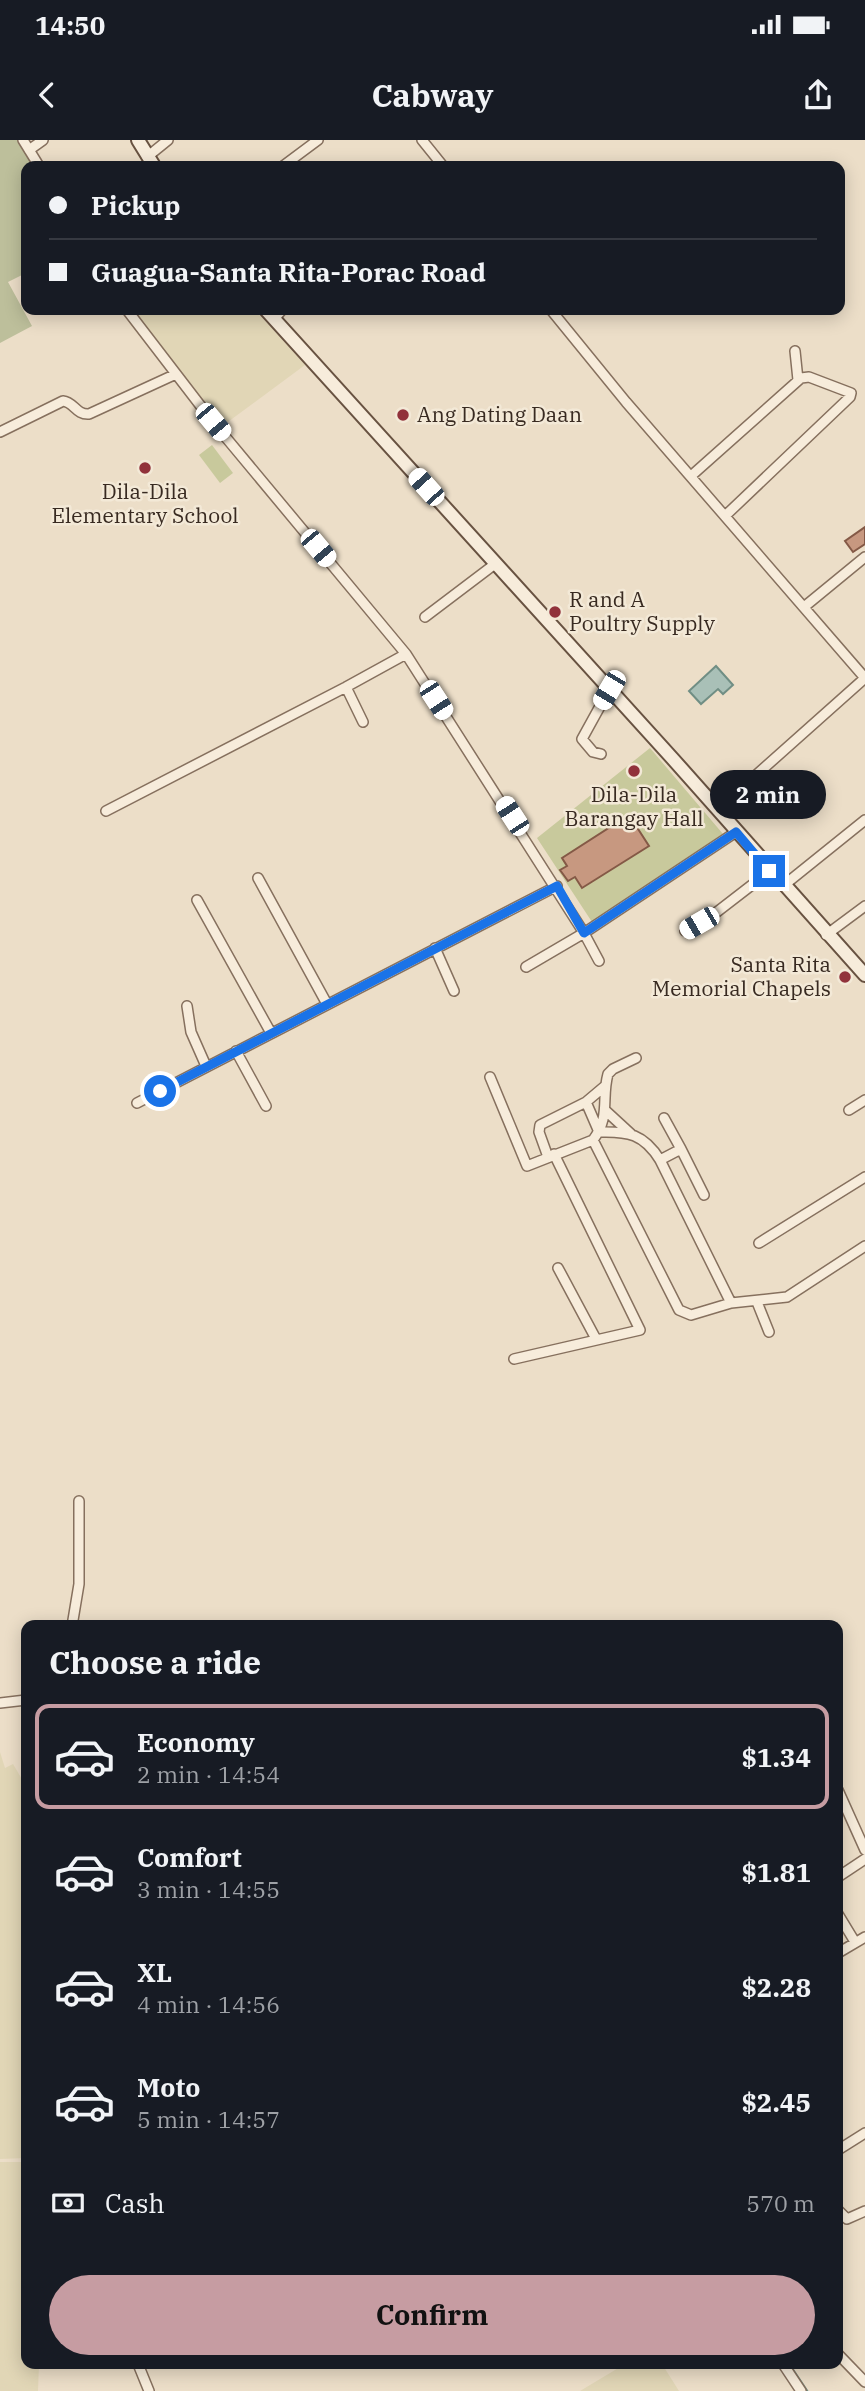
<!DOCTYPE html>
<html lang="en">
<head>
<meta charset="utf-8">
<style>
  :root { --surface:#171b24; --page:#242831; --text:#f1f3f6; --muted:#9ea1a6; --line:#363941; --accent:#c69ca2 }
  body { margin:0; font-family:"IBM Plex Serif",serif; background:var(--page); color:var(--text); height:100vh; display:flex; flex-direction:column; font-size:26px; white-space:nowrap }
  * { box-sizing:border-box; margin:0 }
  p { font-size:23px; color:var(--muted) }
  .icon { flex:none; width:38px; height:38px; fill:none; stroke:currentColor; stroke-width:2; stroke-linecap:round; stroke-linejoin:round }
  .map { position:relative; flex:1; overflow:hidden }
  .details { position:absolute; left:21px; top:1480px; width:822px; height:749px; display:flex; flex-direction:column; background:var(--surface); border-radius:14px; box-shadow:0 4px 18px #0003 }
  .details>* { flex:none }
  .guide { position:absolute; left:21px; top:21px; width:824px; height:154px; border-radius:14px; box-shadow:0 4px 18px #0003; display:grid; align-content:center; height:154px; padding:0 28px; background:var(--surface) }
  .end { position:absolute; width:32px; height:32px; margin:-16px; border:9px solid #1a73e8; background:#fff; box-shadow:0 0 0 4px #fff }
  .from { border-radius:50% }
  .bubble { position:absolute; height:49px; border-radius:24px; background:var(--surface); box-shadow:0 4px 18px #0003; font-size:23px; font-weight:700; line-height:49px; text-align:center }
  .car { position:absolute; width:21px; height:42px; margin:-21px -10px; border-radius:9px; box-shadow:0 0 5px 2px #0007; background:linear-gradient(#fff 24%,#345 0 40%,#fff 0 76%,#345 0 86%,#fff 0) }
  .guide b { display:flex; align-items:center; gap:24px; height:66px; font-size:26px }
  .guide b+b { border-top:2px solid var(--line) }
  .guide i { width:18px; height:18px; background:var(--text) }
  ul { padding:0; list-style:none }
  li { display:flex; align-items:center; gap:21px; height:105px; margin:0 14px 10px; padding:0 14px; border:4px solid transparent; border-radius:14px }
  li div { flex:1 }
  li b { display:block; font-size:26px }
  li em { font-style:normal; font-weight:700 }
  li.selected { border-color:var(--accent) }
  li>.icon { width:63px; height:63px; stroke-width:1.5 }
  h2 { padding:0 28px; font-size:32px; line-height:84px }
  .pay { display:flex; align-items:center; gap:18px; height:77px; padding:0 28px; font-size:26px }
  .pay p { margin-inline-start:auto }
  .action { display:flex; gap:14px; margin-top:auto; padding:14px 28px }
  .action a { flex:1; height:80px; border-radius:42px; background:var(--accent); color:#111; font-size:28px; font-weight:700; line-height:80px; text-align:center }
  .status { display:flex; justify-content:space-between; align-items:center; height:49px; padding:0 35px; background:var(--surface); direction:ltr }
  .status svg { height:19px; fill:currentColor }
  header { display:flex; justify-content:space-between; align-items:center; height:91px; padding:0 28px; background:var(--surface); font-size:32px; font-weight:700 }
  .map>svg:first-child { display:block }
  .farmland { fill:#e1d6b6 }
  .green { fill:#c8c99c }
  .cemetery { fill:#bdbf9b }
  .water { fill:#a9c0b7; stroke:#708e84; stroke-width:2 }
  .lines { fill:none; stroke-linecap:round; stroke-linejoin:round }
  .stream { stroke:#708e84; stroke-width:2.5 }
  .building { fill:#c79880; stroke:#845946; stroke-width:2 }
  .minor-casing { stroke:#86705e; stroke-width:12 }
  .secondary-casing { stroke:#685241; stroke-width:16 }
  .minor { stroke:#f7ecdb; stroke-width:9 }
  .secondary { stroke:#f7ecdb; stroke-width:12 }
  .route { stroke:#1a73e8; stroke-width:9 }
  .poi-dot { fill:#91323b; stroke:#f3e9d7; stroke-width:2.5 }
  .labels { text-anchor:middle; stroke-width:5; stroke-linejoin:round; paint-order:stroke }
  .poi-label { font-size:21px; fill:#382a21; stroke:#f3e9d7; text-anchor:start }
</style>
</head>
<body>
<div class="status"><b>14:50</b><svg viewBox="0 0 49 12"><path d="M0 12V9h3v3zM5 12V6h3v6zM10 12V3h3v9zM15 12V0h3v12zM26 1h20v11H26zM47 4h2v5h-2z"/></svg></div>
<header><svg class="icon" aria-label="back" viewBox="0 0 24 24"><path d="M15 5l-7 7 7 7"/></svg>Cabway<svg class="icon" aria-label="share" viewBox="0 0 24 24"><path d="M12 15V3M7 8l5-5 5 5M5 13v7h14v-7"/></svg></header>
<div class="map">
<svg width="865" height="2251" viewBox="0 0 865 2251">
  <rect width="100%" height="100%" fill="#ecdec8"/>
  <path class="farmland" d="M130,170H255L305,225L221,287Z
    M0,1612L5,1628L13,1624L26,1646V2018L0,2019Z
    M0,2022H26V2224H39L38,2251H0Z
    M625,2224H662L679,2251H580Z"/>
  <path class="green" d="M212,305L233,333L220,343L199,315Z
    M650,608L723,694L592,782L537,698Z"/>
  <path class="cemetery" d="M0,0H21L35,26H26V133L8,142L32,186L0,203Z"/>
  <path class="water" d="M716,526L733,545L723,554L718,549L701,564L689,551Z"/>
  <g class="lines">
    <path class="stream" d="M789,2224L807,2251"/>
  </g>
  <path class="building" d="M865,387V404L853,412L845,401Z
    M629,675L649,706L582,748L575,737L568,741L560,730L567,726L562,718Z"/>
  <g class="lines">
    <defs>
      <path id="minor" d="M23,0L39,26
        M422,0L443,26
        M29,10L43,0
        M147,17L168,0
        M283,26L318,0
        M127,170L213,282L406,514L584,793L526,827
        M551,170L626,262L865,538
        M274,179L282,170
        M795,211L798,240
        M0,292L63,261C74,262 76,275 89,274L176,234
        M691,336L801,238L809,237L851,253L850,257L725,376
        M804,467L865,417
        M425,477L495,424
        M346,547L363,582
        M601,614L593,612L582,599L609,550
        M718,669L865,538
        M106,671L346,547L406,514
        M258,738L327,864
        M783,746L865,680
        M197,760L271,893
        M685,791L713,775L770,731
        M826,795L865,766
        M435,808L454,851
        M599,821L584,793L736,692
        M187,866L191,892L206,926
        M236,911L266,966
        M636,918L613,929L608,934C601,959 611,976 593,1000L679,1170L691,1175L731,1163L787,1157L865,1106
        M490,937L527,1026L593,1000
        M586,962L599,992C628,991 644,994 660,1020L681,1009L664,978
        M137,963L557,746
        M849,970L865,960
        M606,971L631,994
        M681,1009L704,1055
        M548,1017L539,992L540,985L586,962L605,946
        M660,1020L731,1163
        M759,1103L865,1037
        M558,1128L596,1199
        M757,1162L769,1192
        M514,1219L640,1190L554,1014
        M72,1486L79,1444V1361
        M0,1563L26,1560
        M838,1650L865,1710
        M838,1737L865,1719
        M838,1774L855,1802
        M838,1813L865,1797
        M838,2010L865,1993
        M838,2070L847,2079L865,2071
        M838,2214L865,2242
        M138,2224L149,2251
        M783,2224L801,2251"/>
      <path id="secondary" d="M138,0L154,26
        M266,170L672,618L865,835"/>
    </defs>
    <use href="#minor" class="minor-casing"/>
    <use href="#secondary" class="secondary-casing"/>
    <use href="#minor" class="minor"/>
    <use href="#secondary" class="secondary"/>
  </g>
  <g class="lines">
    <path class="route" d="M160,951L557,746L584,793L736,692L769,731"/>
  </g>
  <g class="poi-dot">
    <circle cx="403" cy="275" r="7"/>
    <circle cx="145" cy="328" r="7"/>
    <circle cx="555" cy="472" r="7"/>
    <circle cx="634" cy="631" r="7"/>
    <circle cx="845" cy="837" r="7"/>
  </g>
  <g class="labels">
    <g class="poi-label">
      <text x="417" y="282">Ang Dating Daan</text>
      <text x="145" y="359" text-anchor="middle">Dila-Dila<tspan x="145" dy="24">Elementary School</tspan></text>
      <text x="569" y="467">R and A<tspan x="569" dy="24">Poultry Supply</tspan></text>
      <text x="634" y="662" text-anchor="middle">Dila-Dila<tspan x="634" dy="24">Barangay Hall</tspan></text>
      <text x="831" y="832" text-anchor="end">Santa Rita<tspan x="831" dy="24">Memorial Chapels</tspan></text>
    </g>
  </g>
</svg>
<i class="end from" style="left:160px;top:951px"></i>
<i class="end" style="left:769px;top:731px"></i>
<div class="bubble" style="left:710px;top:630px;width:116px">2 min</div>
<i class="car" style="left:213px;top:282px;rotate:140deg"></i>
<i class="car" style="left:426px;top:347px;rotate:318deg"></i>
<i class="car" style="left:318px;top:408px;rotate:140deg"></i>
<i class="car" style="left:609px;top:550px;rotate:211deg"></i>
<i class="car" style="left:436px;top:560px;rotate:147deg"></i>
<i class="car" style="left:512px;top:676px;rotate:327deg"></i>
<i class="car" style="left:699px;top:783px;rotate:240deg"></i>
<div class="guide">
<b><i class="from"></i>Pickup</b>
<b><i></i>Guagua-Santa Rita-Porac Road</b>
</div>
<section class="details">
<h2>Choose a ride</h2>
<ul>
<li class="selected"><svg class="icon" aria-label="car" viewBox="0 0 24 24"><path d="M5 17H2v-5l4-1 3-4h7l3 4 3 1v5h-3M9 17h6M6 11h13"/><circle cx="7" cy="17" r="2"/><circle cx="17" cy="17" r="2"/></svg><div><b>Economy</b><p>2 min · 14:54</p></div><em>$1.34</em></li>
<li><svg class="icon" aria-label="car" viewBox="0 0 24 24"><path d="M5 17H2v-5l4-1 3-4h7l3 4 3 1v5h-3M9 17h6M6 11h13"/><circle cx="7" cy="17" r="2"/><circle cx="17" cy="17" r="2"/></svg><div><b>Comfort</b><p>3 min · 14:55</p></div><em>$1.81</em></li>
<li><svg class="icon" aria-label="car" viewBox="0 0 24 24"><path d="M5 17H2v-5l4-1 3-4h7l3 4 3 1v5h-3M9 17h6M6 11h13"/><circle cx="7" cy="17" r="2"/><circle cx="17" cy="17" r="2"/></svg><div><b>XL</b><p>4 min · 14:56</p></div><em>$2.28</em></li>
<li><svg class="icon" aria-label="car" viewBox="0 0 24 24"><path d="M5 17H2v-5l4-1 3-4h7l3 4 3 1v5h-3M9 17h6M6 11h13"/><circle cx="7" cy="17" r="2"/><circle cx="17" cy="17" r="2"/></svg><div><b>Moto</b><p>5 min · 14:57</p></div><em>$2.45</em></li>
</ul>
<div class="pay"><svg class="icon" aria-label="cash" viewBox="0 0 24 24"><path d="M3 7h18v10H3z"/><circle cx="12" cy="12" r="2"/></svg>Cash<p>570 m</p></div>
<div class="action"><a>Confirm</a></div>
</section>
</div>
</body>
</html>
